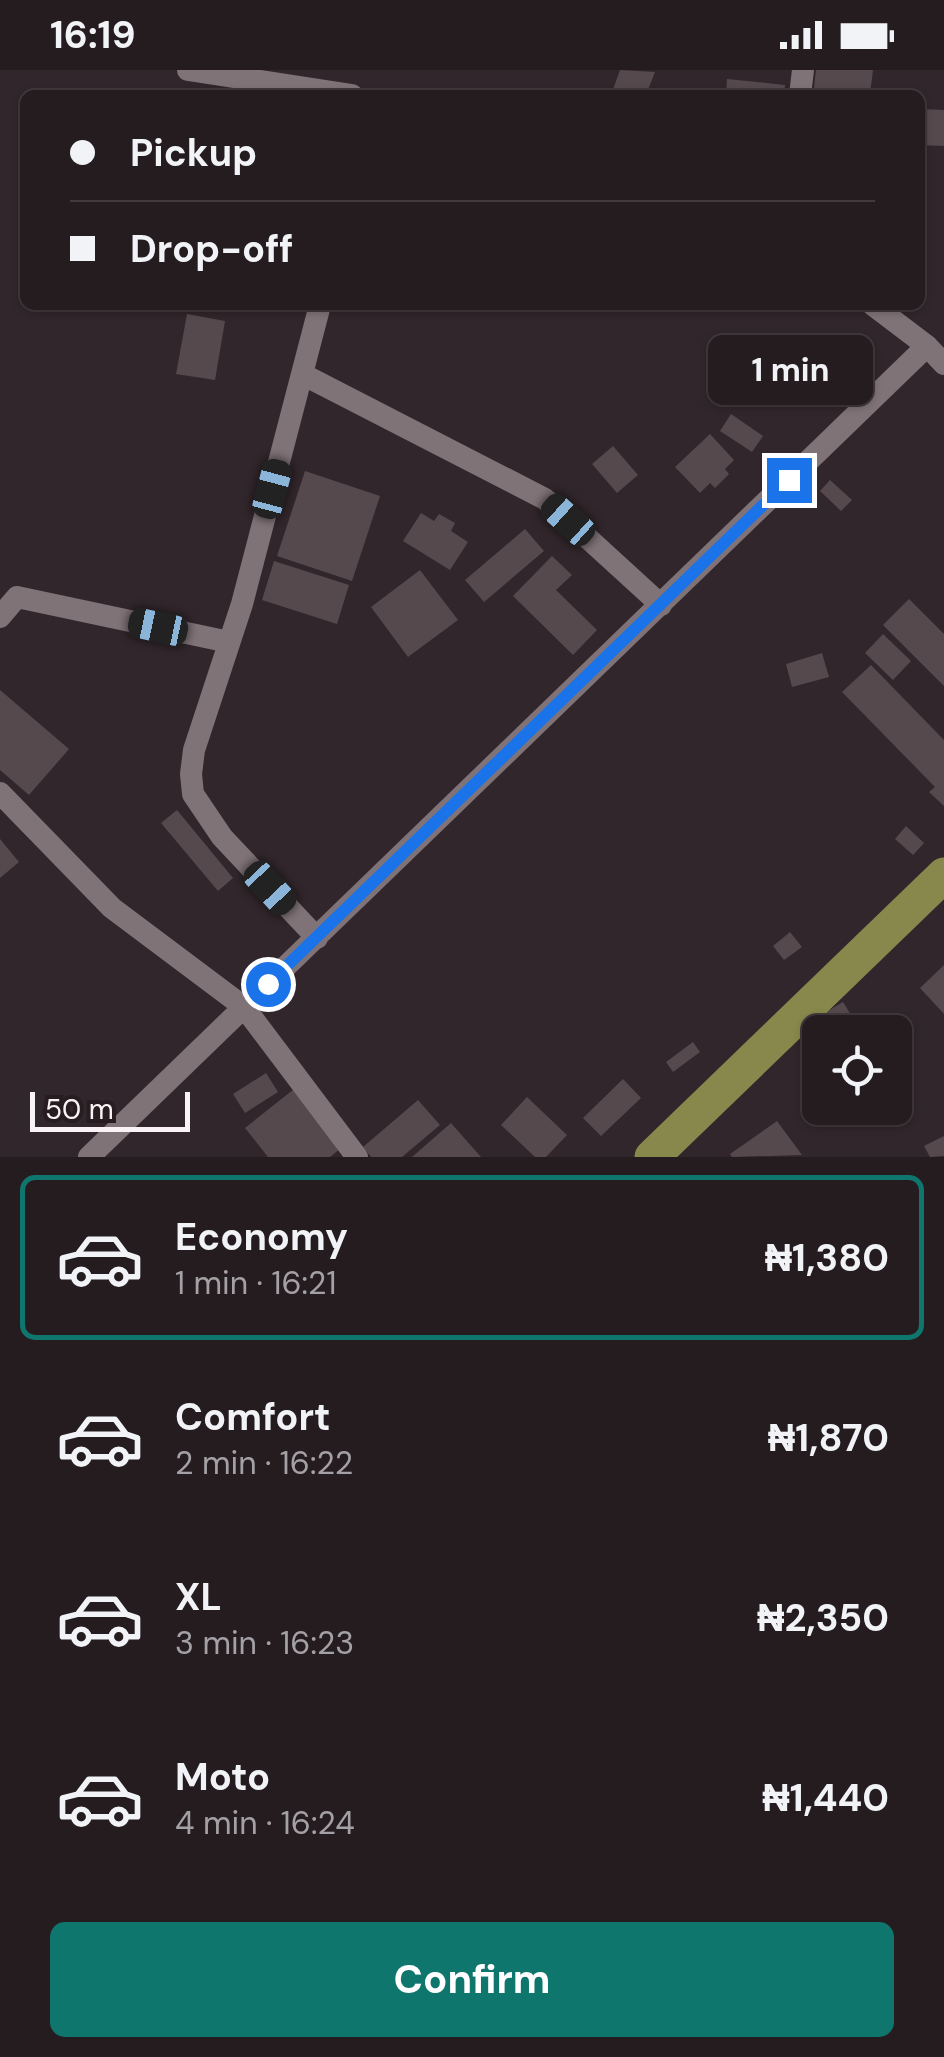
<!DOCTYPE html>
<html lang="en">
<head>
<meta charset="utf-8">
<style>
  :root { --surface:#251c20; --page:#31292d; --text:#f1f3f6; --muted:#a3a1a5; --line:#423a3e; --accent:#0f766e }
  body { margin:0; font-family:"DM Sans",sans-serif; background:var(--page); color:var(--text); height:100vh; display:flex; flex-direction:column; font-size:38px; white-space:nowrap }
  * { box-sizing:border-box; margin:0 }
  p { font-size:32px; color:var(--muted) }
  .icon { flex:none; width:55px; height:55px; fill:none; stroke:currentColor; stroke-width:2; stroke-linecap:round; stroke-linejoin:round }
  .map { position:relative; height:1087px; overflow:hidden }
  .panel { display:flex; flex-direction:column; background:var(--surface); flex:1 }
  .panel>* { flex:none }
  .banner { position:absolute; left:20px; top:20px; width:905px; height:220px; border-radius:15px; box-shadow:0 2px 8px #0004,0 0 0 2px var(--line); display:grid; align-content:center; height:220px; padding:0 50px; background:var(--surface) }
  .fabs { position:absolute; left:802px; top:945px; display:grid; gap:20px }
  .fabs a { display:grid; place-items:center; width:110px; height:110px; border-radius:15px; background:var(--surface); box-shadow:0 2px 8px #0004,0 0 0 2px var(--line); font-size:50px }
  .scale { position:absolute; left:30px; bottom:25px; width:160px; box-sizing:border-box; padding-left:10px; border:5px solid #faf3f5; border-top:0; font-size:28px; line-height:35px; white-space:nowrap; color:#faf3f5; -webkit-text-stroke:8px #271d21; paint-order:stroke }
  .end { position:absolute; width:45px; height:45px; margin:-22px; border:12px solid #1a73e8; background:#fff; box-shadow:0 0 0 5px #fff }
  .from { border-radius:50% }
  .bubble { position:absolute; height:70px; border-radius:15px; background:var(--surface); box-shadow:0 2px 8px #0004,0 0 0 2px var(--line); font-size:32px; font-weight:700; line-height:70px; text-align:center }
  .car { position:absolute; width:30px; height:60px; margin:-30px -15px; border-radius:12px; box-shadow:0 0 8px 2px #0007; background:linear-gradient(#222 24%,#8ab4d8 0 40%,#222 0 76%,#8ab4d8 0 86%,#222 0) }
  .banner b { display:flex; align-items:center; gap:35px; height:95px; font-size:38px }
  .banner b+b { border-top:2px solid var(--line) }
  .banner i { width:25px; height:25px; background:var(--text) }
  ul { padding:18px 0 0; list-style:none }
  li { display:flex; align-items:center; gap:30px; height:165px; margin:0 20px 15px; padding:0 30px; border:5px solid transparent; border-radius:15px }
  li div { flex:1 }
  li b { display:block; font-size:38px }
  li em { font-style:normal; font-weight:700 }
  li.on { border-color:var(--accent) }
  li>.icon { width:90px; height:90px; stroke-width:1.5 }
  .button { display:flex; gap:20px; margin-top:auto; padding:20px 50px }
  .button a { flex:1; height:115px; border-radius:15px; background:var(--accent); color:#fff; font-size:40px; font-weight:700; line-height:115px; text-align:center }
  .status { display:flex; justify-content:space-between; align-items:center; height:70px; padding:0 50px; background:var(--surface); direction:ltr }
  .status svg { height:28px; fill:currentColor }
  .map>svg:first-child { display:block }
  .building { fill:#55494e }
  .lines { fill:none; stroke-linecap:round; stroke-linejoin:round }
  .street { stroke:#807378; stroke-width:22 }
  .primary { stroke:#88884c; stroke-width:35 }
  .route { stroke:#1a73e8; stroke-width:12 }
</style>
</head>
<body>
<div class="status"><b>16:19</b><svg viewBox="0 0 49 12"><path d="M0 12V9h3v3zM5 12V6h3v6zM10 12V3h3v9zM15 12V0h3v12zM26 1h20v11H26zM47 4h2v5h-2z"/></svg></div>
<div class="map">
<svg width="944" height="1087" viewBox="0 0 944 1087">
  <rect width="100%" height="100%" fill="#31262b"/>
  <path class="building" d="M620,0L655,2L646,25H611Z
    M816,0H873L870,24L814,18Z
    M727,9L785,15L784,25H726Z
    M920,39L944,40V76L920,75Z
    M187,244L225,251L215,310L176,304Z
    M822,271L842,296L803,327L783,302Z
    M731,344L763,366L752,382L720,361Z
    M710,364L734,390L725,399L729,404L715,418L710,413L700,423L675,397Z
    M613,376L638,405L617,423L592,394Z
    M305,401L380,426L352,511L277,486Z
    M830,410L852,430L841,441L820,421Z
    M421,443L434,451L439,444L455,453L451,461L468,472L450,500L403,471Z
    M525,459L544,481L484,532L465,510Z
    M552,486L572,505L556,520L597,560L573,585L513,526Z
    M274,491L349,515L337,554L262,530Z
    M420,500L458,550L408,587L371,537Z
    M909,529L944,564V616L883,555Z
    M883,564L911,591L893,610L865,583Z
    M822,583L829,607L792,617L786,594Z
    M871,595L944,670V736L929,722L935,717L842,622Z
    M0,620L69,679L29,725L0,700Z
    M177,740L233,808L218,821L161,753Z
    M906,756L924,773L913,785L895,769Z
    M0,769L19,792L0,808Z
    M790,862L802,877L784,890L773,876Z
    M944,895V944L920,918Z
    M843,932L858,956L848,962H834L823,944Z
    M693,972L700,982L673,1002L666,992Z
    M266,1003L278,1022L245,1043L233,1024Z
    M623,1009L641,1028L601,1066L583,1048Z
    M294,1019L341,1078L330,1087H268L245,1058Z
    M527,1027L567,1065L546,1087H535L501,1055Z
    M418,1030L440,1055L402,1087H371L363,1077Z
    M777,1051L802,1085L732,1087L730,1084Z
    M451,1053L481,1087H412Z
    M944,1066V1086L930,1087L924,1076Z"/>
  <g class="lines">
    <path class="street" d="M188,0L352,25
      M800,25L803,0
      M873,235L927,276L944,294
      M302,304L545,429L661,535
      M0,547L17,527L229,572
      M0,723L112,838L244,937L357,1087
      M317,868L222,767L193,724L191,704L194,680L242,534L320,235
      M89,1087L927,276"/>
    <path class="primary" d="M652,1087L944,805"/>
  </g>
  <g class="lines">
    <path class="route" d="M268,914L789,410"/>
  </g>
</svg>
<div class="fabs">
<a><svg class="icon" aria-label="locate" viewBox="0 0 24 24"><circle cx="12" cy="12" r="6"/><path d="M12 2v4M12 18v4M2 12h4M18 12h4"/></svg></a>
</div>
<div class="scale">50 m</div>
<i class="end from" style="left:268px;top:914px"></i>
<i class="end" style="left:789px;top:410px"></i>
<div class="bubble" style="left:708px;top:265px;width:165px">1 min</div>
<i class="car" style="left:272px;top:419px;rotate:15deg"></i>
<i class="car" style="left:568px;top:450px;rotate:312deg"></i>
<i class="car" style="left:158px;top:557px;rotate:282deg"></i>
<i class="car" style="left:270px;top:818px;rotate:137deg"></i>
<div class="banner">
<b><i class="from"></i>Pickup</b>
<b><i></i>Drop-off</b>
</div>
</div>
<section class="panel">
<ul>
<li class="on"><svg class="icon" aria-label="car" viewBox="0 0 24 24"><path d="M5 17H2v-5l4-1 3-4h7l3 4 3 1v5h-3M9 17h6M6 11h13"/><circle cx="7" cy="17" r="2"/><circle cx="17" cy="17" r="2"/></svg><div><b>Economy</b><p>1 min · 16:21</p></div><em>₦1,380</em></li>
<li><svg class="icon" aria-label="car" viewBox="0 0 24 24"><path d="M5 17H2v-5l4-1 3-4h7l3 4 3 1v5h-3M9 17h6M6 11h13"/><circle cx="7" cy="17" r="2"/><circle cx="17" cy="17" r="2"/></svg><div><b>Comfort</b><p>2 min · 16:22</p></div><em>₦1,870</em></li>
<li><svg class="icon" aria-label="car" viewBox="0 0 24 24"><path d="M5 17H2v-5l4-1 3-4h7l3 4 3 1v5h-3M9 17h6M6 11h13"/><circle cx="7" cy="17" r="2"/><circle cx="17" cy="17" r="2"/></svg><div><b>XL</b><p>3 min · 16:23</p></div><em>₦2,350</em></li>
<li><svg class="icon" aria-label="car" viewBox="0 0 24 24"><path d="M5 17H2v-5l4-1 3-4h7l3 4 3 1v5h-3M9 17h6M6 11h13"/><circle cx="7" cy="17" r="2"/><circle cx="17" cy="17" r="2"/></svg><div><b>Moto</b><p>4 min · 16:24</p></div><em>₦1,440</em></li>
</ul>
<div class="button"><a>Confirm</a></div>
</section>
</body>
</html>
